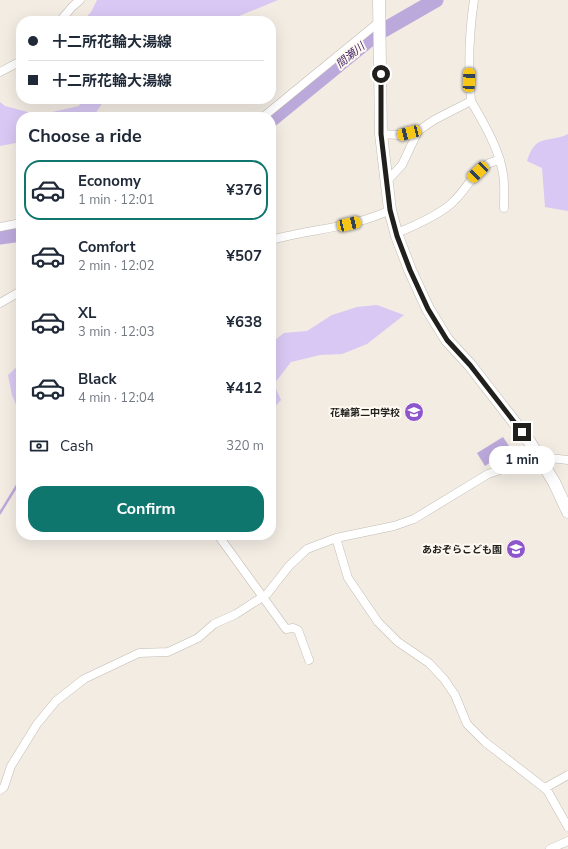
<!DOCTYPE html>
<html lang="en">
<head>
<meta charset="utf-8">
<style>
  :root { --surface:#fff; --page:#f2f2f3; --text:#1f2937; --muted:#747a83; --line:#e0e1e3; --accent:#0f766e }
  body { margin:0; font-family:"Nunito Sans","Noto Sans JP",sans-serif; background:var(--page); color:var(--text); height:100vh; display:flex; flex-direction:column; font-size:15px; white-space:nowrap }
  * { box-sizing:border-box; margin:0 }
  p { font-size:13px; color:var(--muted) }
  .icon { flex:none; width:22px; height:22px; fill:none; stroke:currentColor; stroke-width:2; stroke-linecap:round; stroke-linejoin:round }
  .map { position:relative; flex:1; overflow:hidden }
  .sheet { position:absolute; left:16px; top:112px; width:260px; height:428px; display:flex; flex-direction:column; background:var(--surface); border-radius:16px; box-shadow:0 4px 16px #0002 }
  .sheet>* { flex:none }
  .banner { position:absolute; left:16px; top:16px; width:260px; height:88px; border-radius:16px; box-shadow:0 4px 16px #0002; display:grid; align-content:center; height:88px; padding:0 12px; background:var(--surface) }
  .end { position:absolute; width:18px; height:18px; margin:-9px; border:5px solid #22201d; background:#fff; box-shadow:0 0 0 2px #fff }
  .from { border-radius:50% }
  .bubble { position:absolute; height:28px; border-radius:14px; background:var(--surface); box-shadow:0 4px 16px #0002; font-size:13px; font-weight:700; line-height:28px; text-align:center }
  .car { position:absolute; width:12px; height:24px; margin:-12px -6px; border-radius:5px; box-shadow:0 0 3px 1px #0007; background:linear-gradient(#f5c518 24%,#345 0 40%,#f5c518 0 76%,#345 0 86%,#f5c518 0) }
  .banner b { display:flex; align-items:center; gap:14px; height:38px; font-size:15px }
  .banner b+b { border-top:1px solid var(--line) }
  .banner i { width:10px; height:10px; background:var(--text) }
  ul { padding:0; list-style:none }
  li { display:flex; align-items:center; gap:12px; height:60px; margin:0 8px 6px; padding:0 4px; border:2px solid transparent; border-radius:16px }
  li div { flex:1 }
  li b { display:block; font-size:15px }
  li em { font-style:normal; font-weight:700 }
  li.on { border-color:var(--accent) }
  li>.icon { width:36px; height:36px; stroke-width:1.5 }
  h2 { padding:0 12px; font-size:18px; line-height:48px }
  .pay { display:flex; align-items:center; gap:10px; height:44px; padding:0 12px; font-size:15px }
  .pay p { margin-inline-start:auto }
  .primary-button { display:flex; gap:8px; margin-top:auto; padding:8px 12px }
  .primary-button a { flex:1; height:46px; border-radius:16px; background:var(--accent); color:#fff; font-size:16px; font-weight:700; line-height:46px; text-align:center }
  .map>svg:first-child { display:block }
  .green { fill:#d8c8f3 }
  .water { fill:#bca9db }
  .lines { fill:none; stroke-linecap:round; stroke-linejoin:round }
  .stream { stroke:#bca9db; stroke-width:2.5 }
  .river { stroke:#bca9db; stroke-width:15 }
  .street-casing { stroke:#c2bcb3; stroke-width:9 }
  .primary-casing { stroke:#c2bcb3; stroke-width:13 }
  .street { stroke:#fff; stroke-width:8 }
  .primary { stroke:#fff; stroke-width:12 }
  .route { stroke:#22201d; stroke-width:5 }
  .labels { text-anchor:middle; stroke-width:4; stroke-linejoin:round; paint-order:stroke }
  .poi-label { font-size:10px; font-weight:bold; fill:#22201d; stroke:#fff9f2; text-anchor:end }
  .water-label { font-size:11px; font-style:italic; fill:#472b68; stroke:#fff9f2 }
</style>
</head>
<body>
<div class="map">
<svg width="568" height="849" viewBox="0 0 568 849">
  <rect width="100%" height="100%" fill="#f2ece3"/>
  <path class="green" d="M97,0H278L227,21H83L91,12Z
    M83,99H105L93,117H21V142L0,146V102L5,106L39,115L79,106Z
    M568,134V211L545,207L542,168L527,161C536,133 546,144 568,134Z
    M377,305L404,315L367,344L342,354L320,355L291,362L274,384L281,400L271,411V343L284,333L307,331L332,315L357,307Z
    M21,363V408L17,407L12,395L8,375Z"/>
  <path class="water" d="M503,437L511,449L485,466L477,453Z"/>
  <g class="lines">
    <path class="stream" d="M0,513L21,479"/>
    <path class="river" d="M271,120L375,35L436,0
      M0,237L21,234"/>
    <defs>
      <path id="street" d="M60,21L72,7L80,0
        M0,72L21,61
        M471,101C484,124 499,148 503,174C505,185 504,197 504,208
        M263,117L379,22
        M381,134L399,135L418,131
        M386,182L402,165L418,131L434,120L471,101C468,67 469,33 474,0
        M0,227L21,223
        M397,233C414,226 442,214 455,200C466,189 473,174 486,165C489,163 495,161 500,160
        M271,240C310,229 353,228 390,210
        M0,303L21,291
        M218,535L286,629L293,628L298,630L309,660
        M336,538L348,578L378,622L398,642L429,663L444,679L455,695L467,724L485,742L547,790L568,827
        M545,788L568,775
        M0,790L4,787L11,766L37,724L56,701L84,679L139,653L168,652L198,638L214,624L236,614L267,594L289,566L307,549L336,538L394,526L414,519L488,474L503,469L540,457L568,460
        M550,849L568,841"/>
      <path id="primary" d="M379,0L381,134L390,210L397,236L410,270L428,309L447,340L470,365L529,441L554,482L568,512"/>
    </defs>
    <use href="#street" class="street-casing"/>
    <use href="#primary" class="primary-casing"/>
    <use href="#street" class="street"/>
    <use href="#primary" class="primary"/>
  </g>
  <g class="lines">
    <path class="route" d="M381,74V134L390,210L397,236L410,270L428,309L447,340L470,365L522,432"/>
  </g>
  <defs>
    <symbol id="school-disc" viewBox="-11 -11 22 22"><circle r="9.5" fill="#8d56cd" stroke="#fff9f2"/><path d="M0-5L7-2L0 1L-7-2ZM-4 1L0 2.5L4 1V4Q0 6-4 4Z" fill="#fff"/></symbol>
  </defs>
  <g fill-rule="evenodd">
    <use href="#school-disc" x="403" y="401" width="22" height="22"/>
    <use href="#school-disc" x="505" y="538" width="22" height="22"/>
  </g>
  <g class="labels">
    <g class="poi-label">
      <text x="400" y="416">花輪第二中学校</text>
      <text x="502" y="553">あおぞらこども園</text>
    </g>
    <g class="water-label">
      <text transform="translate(350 55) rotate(-39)" y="4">間瀬川</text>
    </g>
  </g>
</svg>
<i class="end from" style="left:381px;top:74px"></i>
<i class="end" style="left:522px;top:432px"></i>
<div class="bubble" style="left:489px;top:446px;width:66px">1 min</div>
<i class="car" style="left:469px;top:80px;rotate:2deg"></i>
<i class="car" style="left:409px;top:133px;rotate:256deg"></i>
<i class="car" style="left:478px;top:172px;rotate:226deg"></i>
<i class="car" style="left:349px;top:224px;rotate:77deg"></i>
<div class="banner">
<b><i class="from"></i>十二所花輪大湯線</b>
<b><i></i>十二所花輪大湯線</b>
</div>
<section class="sheet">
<h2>Choose a ride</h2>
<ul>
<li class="on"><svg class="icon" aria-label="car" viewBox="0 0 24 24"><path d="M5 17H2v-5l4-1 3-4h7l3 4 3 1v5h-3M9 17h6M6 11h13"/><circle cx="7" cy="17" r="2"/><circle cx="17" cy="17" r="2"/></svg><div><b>Economy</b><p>1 min · 12:01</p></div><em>¥376</em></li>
<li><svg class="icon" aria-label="car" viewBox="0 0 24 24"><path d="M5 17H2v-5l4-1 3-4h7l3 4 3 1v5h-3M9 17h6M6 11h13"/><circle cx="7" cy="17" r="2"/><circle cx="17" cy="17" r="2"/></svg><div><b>Comfort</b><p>2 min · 12:02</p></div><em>¥507</em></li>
<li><svg class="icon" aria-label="car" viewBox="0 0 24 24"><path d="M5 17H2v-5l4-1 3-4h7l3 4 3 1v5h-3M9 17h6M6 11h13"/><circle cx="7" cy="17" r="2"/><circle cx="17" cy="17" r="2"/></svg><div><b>XL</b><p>3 min · 12:03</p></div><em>¥638</em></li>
<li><svg class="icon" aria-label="car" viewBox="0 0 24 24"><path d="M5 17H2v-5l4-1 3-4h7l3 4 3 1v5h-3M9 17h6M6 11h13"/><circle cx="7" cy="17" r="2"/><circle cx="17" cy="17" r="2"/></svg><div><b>Black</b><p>4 min · 12:04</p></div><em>¥412</em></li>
</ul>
<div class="pay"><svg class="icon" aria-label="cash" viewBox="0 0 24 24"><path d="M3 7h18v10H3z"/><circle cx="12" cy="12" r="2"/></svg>Cash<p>320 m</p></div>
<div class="primary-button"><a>Confirm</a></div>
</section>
</div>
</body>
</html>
